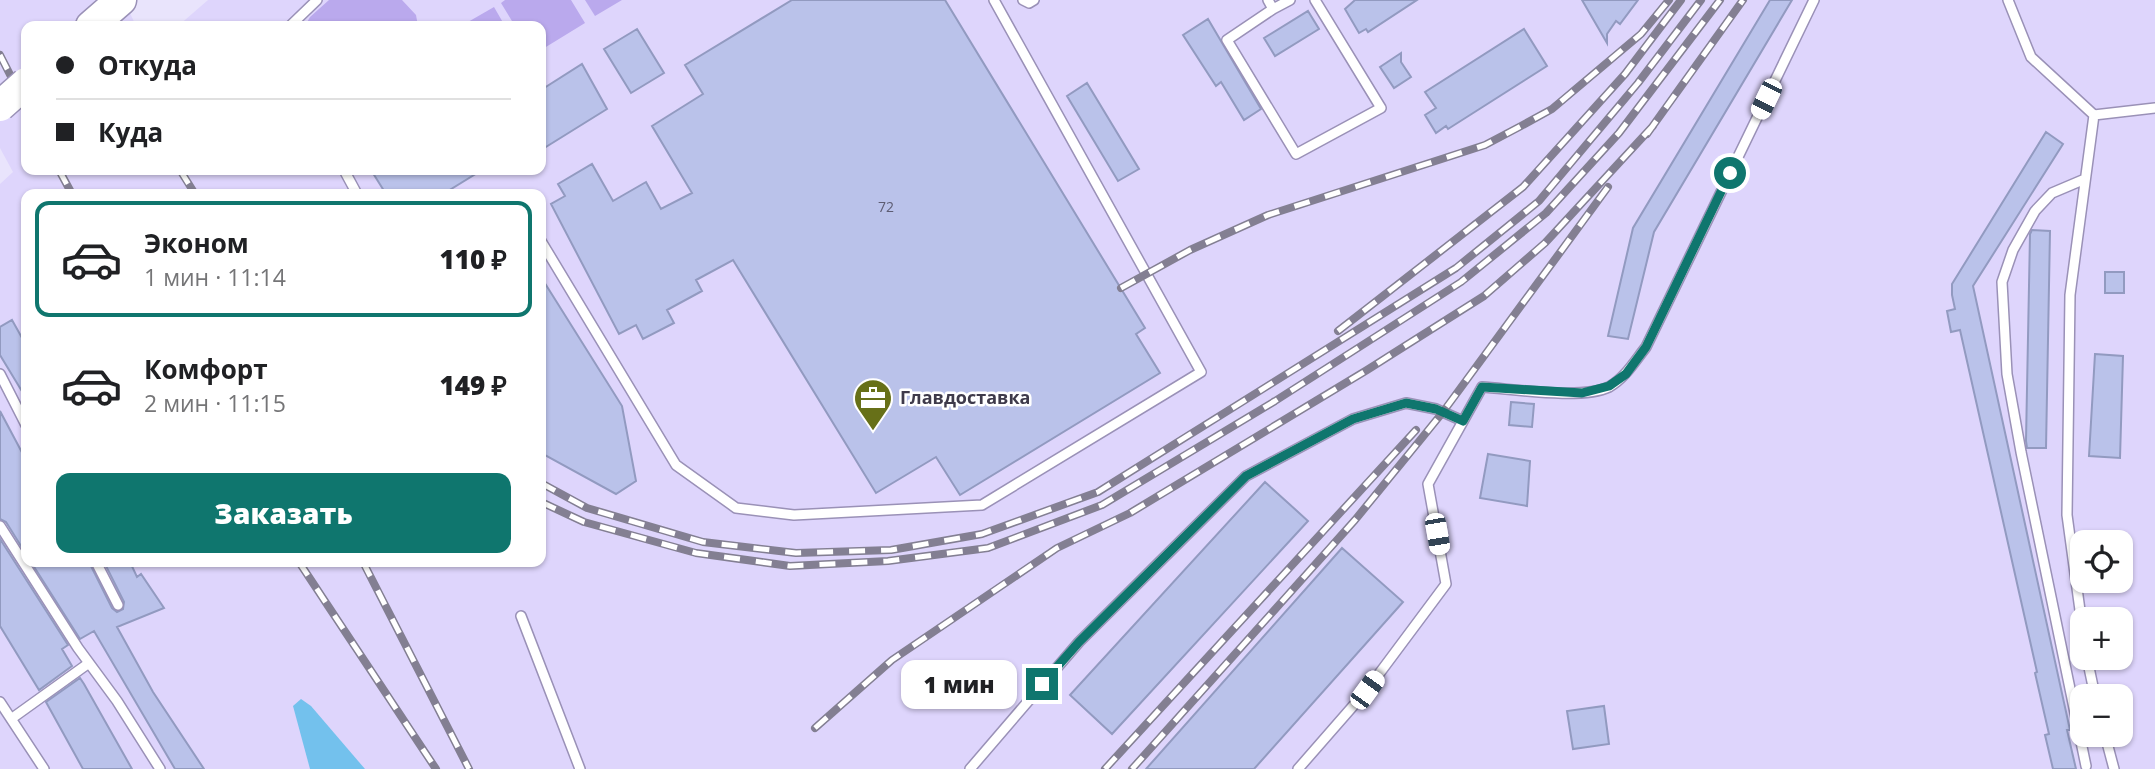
<!DOCTYPE html>
<html lang="ru">
<head>
<meta charset="utf-8">
<style>
  :root { --surface:#fff; --page:#f2f2f2; --text:#202124; --muted:#757577; --line:#e0e0e0; --accent:#0f766e }
  body { margin:0; font-family:"Open Sans",sans-serif; background:var(--page); color:var(--text); height:100vh; display:flex; flex-direction:column; font-size:26px; white-space:nowrap }
  * { box-sizing:border-box; margin:0 }
  p { font-size:23px; color:var(--muted) }
  .icon { flex:none; width:38px; height:38px; fill:none; stroke:currentColor; stroke-width:2; stroke-linecap:round; stroke-linejoin:round }
  .map { position:relative; flex:1; overflow:hidden }
  .panel { position:absolute; left:21px; top:189px; width:525px; height:378px; display:flex; flex-direction:column; background:var(--surface); border-radius:14px; box-shadow:0 2px 5px #0004 }
  .panel>* { flex:none }
  .banner { position:absolute; left:21px; top:21px; width:525px; height:154px; border-radius:14px; box-shadow:0 2px 5px #0004; display:grid; align-content:center; height:154px; padding:0 35px; background:var(--surface) }
  .tools { position:absolute; left:2070px; top:530px; display:grid; gap:14px }
  .tools a { display:grid; place-items:center; width:63px; height:63px; border-radius:14px; background:var(--surface); box-shadow:0 2px 5px #0004; font-size:35px }
  .end { position:absolute; width:32px; height:32px; margin:-16px; border:9px solid #0f766e; background:#fff; box-shadow:0 0 0 4px #fff }
  .from { border-radius:50% }
  .bubble { position:absolute; height:49px; border-radius:14px; background:var(--surface); box-shadow:0 2px 5px #0004; font-size:23px; font-weight:800; line-height:49px; text-align:center }
  .car { position:absolute; width:21px; height:42px; margin:-21px -10px; border-radius:9px; box-shadow:0 0 5px 2px #0007; background:linear-gradient(#fff 24%,#345 0 40%,#fff 0 76%,#345 0 86%,#fff 0) }
  .banner b { display:flex; align-items:center; gap:24px; height:66px; font-size:26px }
  .banner b+b { border-top:2px solid var(--line) }
  .banner i { width:18px; height:18px; background:var(--text) }
  ul { padding:12px 0 0; list-style:none }
  li { display:flex; align-items:center; gap:21px; height:116px; margin:0 14px 10px; padding:0 21px; border:4px solid transparent; border-radius:14px }
  li div { flex:1 }
  li b { display:block; font-size:26px }
  li em { font-style:normal; font-weight:800 }
  li.current { border-color:var(--accent) }
  li>.icon { width:63px; height:63px; stroke-width:1.5 }
  .button { display:flex; gap:14px; margin-top:auto; padding:14px 35px }
  .button a { flex:1; height:80px; border-radius:14px; background:var(--accent); color:#fff; font-size:28px; font-weight:800; line-height:80px; text-align:center }
  .map>svg:first-child { display:block }
  .built { fill:#ded5fc; fill-rule:evenodd }
  .green { fill:#baa9ed }
  .water { fill:#73c1ed }
  .building { fill:#bac2ea; stroke:#929ac0; stroke-width:2 }
  .lines { fill:none; stroke-linecap:round; stroke-linejoin:round }
  .lane-casing { stroke:#9a91b7; stroke-width:12 }
  .primary-casing { stroke:#9a91b7; stroke-width:33 }
  .lane { stroke:#fff; stroke-width:9 }
  .primary { stroke:#fff; stroke-width:30 }
  .rail-casing { stroke:#837f92; stroke-width:8 }
  .rail { stroke:#fff; stroke-width:5; stroke-dasharray:16; stroke-linecap:butt }
  .primary-bridge-casing { stroke:#9a91b7; stroke-width:33; stroke-linecap:butt }
  .primary-bridge { stroke:#fff; stroke-width:30 }
  .route { stroke:#0f766e; stroke-width:9 }
  .labels { text-anchor:middle; stroke-width:5; stroke-linejoin:round; paint-order:stroke }
  .number-label { font-size:14px; fill:#5d5c72 }
  .poi-label { font-size:18px; font-weight:bold; fill:#3e3a4a; stroke:#fff; text-anchor:start }
</style>
</head>
<body>
<div class="map">
<svg width="2155" height="769" viewBox="0 0 2155 769">
  <rect width="100%" height="100%" fill="#e9e4fc"/>
  <path class="built" d="M0,0H124L136,26H26V170H541V26H178L208,0H2155V769H0V184L13,172L0,148ZM26,194H541V562H26ZM2082,542H2121V581H2082ZM2082,620H2121V658H2082ZM2082,696H2121V735H2082Z"/>
  <path class="green" d="M329,0H402L416,15L418,26H305L310,17Z
    M505,0H571L585,23L541,50V26H515L501,3Z
    M585,0H622L595,16Z
    M494,7L505,26H461Z"/>
  <path class="water" d="M301,699L311,706L365,769H310L293,706Z"/>
  <path class="building" d="M792,0H945L1145,328L1136,334L1160,373L960,495L936,457L876,493L733,260L696,280L702,291L667,310L674,323L643,339L636,325L619,334L551,204L565,196L558,184L592,164L613,201L646,182L661,209L692,193L652,126L703,94L685,65Z
    M1355,0H1417L1368,32L1366,29L1359,33L1345,9Z
    M1582,0H1638L1620,24L1616,21L1607,34V43Z
    M1770,0H1792L1654,232L1628,339L1608,336L1633,228Z
    M1308,11L1319,29L1275,56L1264,38Z
    M1208,19L1261,109L1244,120L1221,82L1216,86L1183,35Z
    M637,29L664,73L631,93L604,49Z
    M1524,29L1547,66L1448,129L1446,126L1436,133L1425,115L1436,108L1425,92Z
    M1401,53V62L1411,77L1394,88L1380,67Z
    M582,64L607,109L541,150V90Z
    M1087,83L1139,169L1118,181L1067,96Z
    M2046,132L2063,144L1973,286L2070,730H2067L2076,769H2053L2045,735L2049,734L2035,673L2037,672L1960,330L1951,332L1947,311L1955,309L1952,295V284Z
    M371,170H482L443,194H386Z
    M2032,230L2050,231L2046,448H2027L2026,441L2030,234Z
    M2105,272H2124V293H2105Z
    M541,277L622,406L636,481L616,494L541,453Z
    M12,320L26,345V398L0,355V327Z
    M2095,354L2123,356L2120,458L2089,456Z
    M1511,402L1534,404L1532,427L1509,425Z
    M0,411L26,460V554L6,522L0,519Z
    M1488,454L1530,461L1527,506L1480,498Z
    M1265,482L1308,521L1112,734L1070,695Z
    M0,539L68,645L62,649L72,666L39,690L0,626Z
    M1342,548L1403,602L1254,769H1146Z
    M31,562H89L112,608L117,612L123,609L124,602L104,562H130L137,577L141,574L164,608L117,627L153,692L204,769H175L94,631L80,639Z
    M80,678L84,684L132,769H83L46,702Z
    M1604,706L1609,744L1573,749L1567,711Z"/>
  <g class="lines">
    <defs>
      <path id="lane" d="M1023,0L1029,3L1034,0
        M1268,0L1273,9L1290,0
        M2008,0L2031,57L2094,115
        M1273,9L1227,40L1296,154L1381,108L1315,0
        M290,26L317,0
        M344,170L357,194
        M2085,179L2052,193L2035,211L2013,250L2002,282L2007,374L2021,452L2086,766
        M541,241L676,465L736,508L794,515L982,505L1201,372L994,0
        M0,374L26,425
        M0,526L78,648L117,701L160,769
        M96,562L118,605
        M521,616L580,769
        M2082,625L2067,515L2070,295L2094,115L2155,108
        M2087,658L2095,696
        M0,702L44,769
        M11,719L89,663
        M2105,735L2114,769
        M970,769L1079,642L1246,476L1353,419L1406,403L1436,409L1463,421
        M1298,769L1367,690L1446,584L1428,484L1482,387C1513,389 1582,400 1609,387C1625,378 1635,361 1646,347L1814,0"/>
      <path id="primary" d="M91,26L121,0"/>
    </defs>
    <use href="#lane" class="lane-casing"/>
    <use href="#primary" class="primary-casing"/>
    <use href="#lane" class="lane"/>
    <use href="#primary" class="primary"/>
    <defs>
      <path id="rail" d="M0,55L26,106
        M1647,134L1743,0
        M59,170L72,194
        M180,170L195,194
        M1121,288L1190,250L1268,215L1485,145L1521,126L1552,109L1641,34L1669,0
        M1338,331L1523,187L1625,74L1681,0
        M541,483L587,508L703,542L796,553L891,550L982,534L1098,492L1456,268L1539,201L1638,83L1701,0
        M541,502L584,522L696,553L790,566L888,561L988,548L1102,505L1275,401L1461,282L1546,213L1619,133L1720,0
        M299,562L436,769
        M363,562L469,769
        M815,728L892,660L1057,548L1130,513L1367,370L1484,296L1545,243L1653,126
        M1105,769L1416,430
        M1132,769L1355,520L1443,412L1608,187"/>
    </defs>
    <use href="#rail" class="rail-casing"/>
    <use href="#rail" class="rail"/>
    <defs>
      <path id="primary-bridge" d="M0,106L26,83"/>
    </defs>
    <use href="#primary-bridge" class="primary-bridge-casing"/>
    <use href="#primary-bridge" class="primary-bridge"/>
  </g>
  <g class="lines">
    <path class="route" d="M1042,684L1079,642L1246,476L1353,419L1406,403L1436,409L1463,421L1482,387L1582,393L1609,386L1626,374L1646,347L1730,173"/>
  </g>
  <defs>
    <symbol id="office-pin" viewBox="-11 -11 22 30"><path d="M0 17L-7.5 6A9.5 9.5 0 1 1 7.5 6Z" fill="#677018" stroke="#fff"/><path d="M-6-3h4V-5.5h4V-3h4V5H-6ZM-1-4.5V-3h2v-1.5ZM-6 0V1H6V0Z" fill="#fff"/></symbol>
  </defs>
  <g fill-rule="evenodd">
    <use href="#office-pin" x="851" y="376" width="44" height="60"/>
  </g>
  <g class="labels">
    <g class="number-label">
      <text x="886" y="212">72</text>
    </g>
    <g class="poi-label">
      <text x="900" y="404">Главдоставка</text>
    </g>
  </g>
</svg>
<div class="tools">
<a><svg class="icon" aria-label="locate" viewBox="0 0 24 24"><circle cx="12" cy="12" r="6"/><path d="M12 2v4M12 18v4M2 12h4M18 12h4"/></svg></a>
<a>+</a>
<a>−</a>
</div>
<i class="end from" style="left:1730px;top:173px"></i>
<i class="end" style="left:1042px;top:684px"></i>
<div class="bubble" style="left:901px;top:660px;width:116px">1 мин</div>
<i class="car" style="left:1766px;top:99px;rotate:206deg"></i>
<i class="car" style="left:1437px;top:534px;rotate:170deg"></i>
<i class="car" style="left:1367px;top:690px;rotate:36deg"></i>
<div class="banner">
<b><i class="from"></i>Откуда</b>
<b><i></i>Куда</b>
</div>
<section class="panel">
<ul>
<li class="current"><svg class="icon" aria-label="car" viewBox="0 0 24 24"><path d="M5 17H2v-5l4-1 3-4h7l3 4 3 1v5h-3M9 17h6M6 11h13"/><circle cx="7" cy="17" r="2"/><circle cx="17" cy="17" r="2"/></svg><div><b>Эконом</b><p>1 мин · 11:14</p></div><em>110 ₽</em></li>
<li><svg class="icon" aria-label="car" viewBox="0 0 24 24"><path d="M5 17H2v-5l4-1 3-4h7l3 4 3 1v5h-3M9 17h6M6 11h13"/><circle cx="7" cy="17" r="2"/><circle cx="17" cy="17" r="2"/></svg><div><b>Комфорт</b><p>2 мин · 11:15</p></div><em>149 ₽</em></li>
</ul>
<div class="button"><a>Заказать</a></div>
</section>
</div>
</body>
</html>
